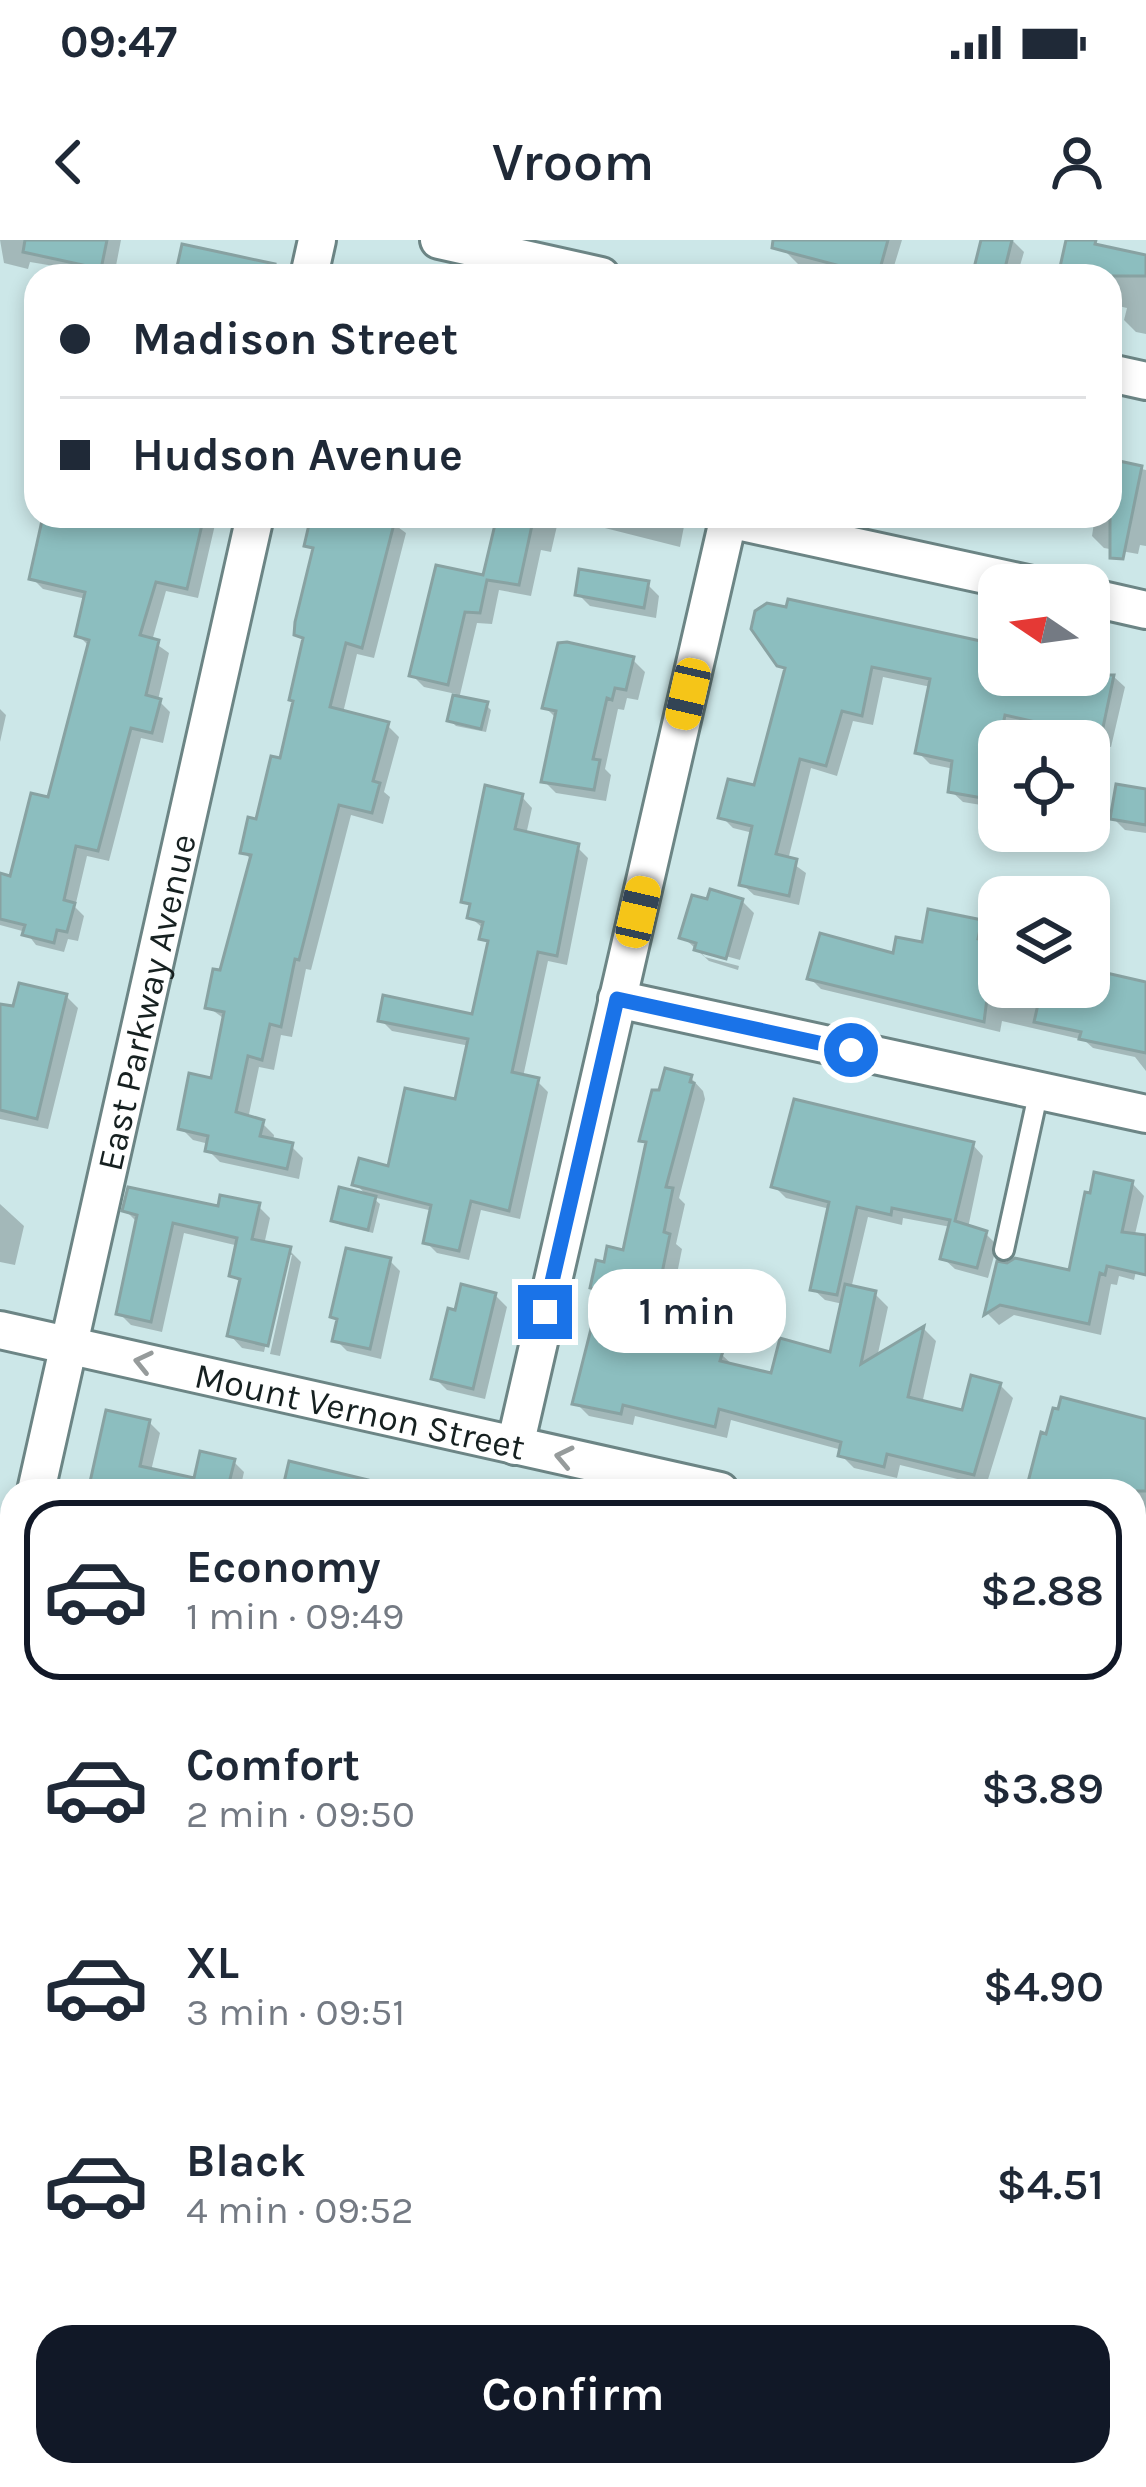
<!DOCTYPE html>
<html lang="en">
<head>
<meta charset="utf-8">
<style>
  :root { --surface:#fff; --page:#f6f6f7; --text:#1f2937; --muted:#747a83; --line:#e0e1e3; --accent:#111827 }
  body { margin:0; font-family:Karla,sans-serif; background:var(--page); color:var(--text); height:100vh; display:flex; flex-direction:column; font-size:45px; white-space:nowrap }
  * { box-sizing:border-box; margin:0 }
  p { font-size:39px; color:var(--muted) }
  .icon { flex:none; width:66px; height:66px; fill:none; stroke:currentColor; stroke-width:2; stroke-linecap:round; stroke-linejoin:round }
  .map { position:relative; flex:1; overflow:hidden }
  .sheet { position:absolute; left:0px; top:1239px; width:1146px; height:1008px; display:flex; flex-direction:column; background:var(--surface); border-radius:36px 36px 0 0; box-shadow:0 6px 18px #0003 }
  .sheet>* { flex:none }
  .hud { position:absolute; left:24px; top:24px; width:1098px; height:264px; border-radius:36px; box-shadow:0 6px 18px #0003; display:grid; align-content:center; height:264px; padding:0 36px; background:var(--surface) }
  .needle { width:78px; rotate:283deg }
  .buttons { position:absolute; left:978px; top:324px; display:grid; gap:24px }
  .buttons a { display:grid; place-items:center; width:132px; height:132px; border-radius:24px; background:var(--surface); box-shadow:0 6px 18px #0003; font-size:60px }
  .end { position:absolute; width:54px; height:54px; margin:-27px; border:15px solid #1a73e8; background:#fff; box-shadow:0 0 0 6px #fff }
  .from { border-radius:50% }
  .bubble { position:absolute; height:84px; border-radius:36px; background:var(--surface); box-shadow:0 6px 18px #0003; font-size:39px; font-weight:600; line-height:84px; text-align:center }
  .car { position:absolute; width:36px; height:72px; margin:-36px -18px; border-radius:15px; box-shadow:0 0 9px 3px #0007; background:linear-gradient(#f5c518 24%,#345 0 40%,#f5c518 0 76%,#345 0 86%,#f5c518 0) }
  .hud b { display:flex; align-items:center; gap:42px; height:114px; font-size:45px }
  .hud b+b { border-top:3px solid var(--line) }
  .hud i { width:30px; height:30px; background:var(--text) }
  ul { padding:21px 0 0; list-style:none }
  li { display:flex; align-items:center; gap:36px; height:180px; margin:0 24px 18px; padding:0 12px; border:6px solid transparent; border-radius:36px }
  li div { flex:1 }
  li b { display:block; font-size:45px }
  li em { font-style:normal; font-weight:600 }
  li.on { border-color:var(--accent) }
  li>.icon { width:108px; height:108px; stroke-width:1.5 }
  .action { display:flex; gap:24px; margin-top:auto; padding:24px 36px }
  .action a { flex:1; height:138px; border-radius:36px; background:var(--accent); color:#fff; font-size:48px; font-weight:600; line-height:138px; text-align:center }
  .status { display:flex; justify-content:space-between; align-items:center; height:84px; padding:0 60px; background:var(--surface); direction:ltr }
  .status svg { height:33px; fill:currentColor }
  header { display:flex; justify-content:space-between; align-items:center; height:156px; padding:0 36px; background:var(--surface); font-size:54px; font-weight:600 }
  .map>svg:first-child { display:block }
  .built { fill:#b8dcdd }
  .shadow { fill:#0003 }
  .building { fill:#8cbebf; stroke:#88a2a2; stroke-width:3 }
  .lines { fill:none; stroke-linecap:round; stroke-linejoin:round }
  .lane-casing { stroke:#6c8585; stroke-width:24 }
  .street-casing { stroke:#6c8585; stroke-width:42 }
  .secondary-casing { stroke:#6c8585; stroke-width:57 }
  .lane { stroke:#fff; stroke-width:18 }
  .street { stroke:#fff; stroke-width:36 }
  .secondary { stroke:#fff; stroke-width:51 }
  .oneway { stroke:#969b9b }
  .route { stroke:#1a73e8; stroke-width:15 }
  .labels { text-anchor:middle; stroke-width:9; stroke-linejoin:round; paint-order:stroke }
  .street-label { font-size:36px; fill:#162020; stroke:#cce7e8 }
</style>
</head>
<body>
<div class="status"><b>09:47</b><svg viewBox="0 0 49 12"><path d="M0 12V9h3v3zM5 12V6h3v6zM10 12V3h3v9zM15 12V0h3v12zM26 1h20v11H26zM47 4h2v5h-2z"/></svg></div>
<header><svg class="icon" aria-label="back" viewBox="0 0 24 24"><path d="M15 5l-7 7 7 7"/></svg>Vroom<svg class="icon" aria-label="person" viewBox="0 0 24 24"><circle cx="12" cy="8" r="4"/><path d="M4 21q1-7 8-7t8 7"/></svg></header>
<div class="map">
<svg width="1146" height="2247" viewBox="0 0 1146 2247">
  <rect width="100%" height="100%" fill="#cce7e8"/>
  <path class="built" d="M0,1564L12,1566V2235H1134V1808L1146,1810V2247H0Z"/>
  <path class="shadow" d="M0,0H121L114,36L30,22L28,29L4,23Z
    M790,0H902L891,36H845L798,24L787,13Z
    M984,0H1012L1024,12L1017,36H976Z
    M1146,18V94L1136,92L1124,80L1127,68L1110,64V36H1061Z
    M359,26L418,36H357Z
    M1110,222L1146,230V306L1140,305L1138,314L1104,308L1092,296L1095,276H1110Z
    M59,276H217L198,358L166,351L152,401L169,413L158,460L170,472L163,503L141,498L109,621L87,616L75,667L84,676L78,701L68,699L64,712L36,705L26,692L0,685V636L13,639L50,560L90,407L78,395L86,359L43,349L32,338Z
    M316,276H383L406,293L374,418L357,414L343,473L387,485L399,497L384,552L390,557L383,584L351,575L311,730L306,729L292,797L281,795L274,830L259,827L248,879L262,883L274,895L273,902L291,906L303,918L299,939L220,922L208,910L209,904L193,900L181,888L213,841L226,780L208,767L222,734L253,621L243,612L282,522L305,402L297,394L315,313L307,305Z
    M500,276L559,277L551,312L541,310L531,356L499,350L492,384L477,383L459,459L486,465L491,470L486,492L456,486L450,480L456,454L424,447L412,435L485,339Z
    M580,276H686L680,307L589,284Z
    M647,344L659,356L656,378L590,366L578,354Z
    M999,410V435H1089V431L1113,436L1125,447L1111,507L1083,500L999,501V568L963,562L951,551L954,529L930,524L918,512L931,447L883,437L873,485L853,481L837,536L811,528L788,620L806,633L799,665L754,655L742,644L753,593L733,588L722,577L756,549L787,432L779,424Z
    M633,420L645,432L638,460L627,458L624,470L618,469L605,529L611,535L606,561L556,553L544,541L557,479L545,467Z
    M0,469L6,475L0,502Z
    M1146,552V593L1125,590L1113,578Z
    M522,557L532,568L526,595L577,607L588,618L567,725L548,721L523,837L537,841L548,852L520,979L481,970L469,1020L437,1013L426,1002L433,971L372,957L380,964L373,993L340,985L334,980L368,957L356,944L390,930L457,862L470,806L392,791L381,780L475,777L490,706L482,698L484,689L470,677L472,669L464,661Z
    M742,661L754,673L740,720L697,708L705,717L739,726L738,730L709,721L683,697Z
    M981,682L991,693L989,705L999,707V747H1089V731L1146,745V831L1135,817L1093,808L1084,800L1002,781L1000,792L821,749L810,738L895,717Z
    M66,756L78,768L48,889L0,879V767L16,770Z
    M691,838L703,851L705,859L679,958L685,964L676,1004L682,1009L674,1049L664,1047L653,1097L721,1114L736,1128L773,1137L832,1115L843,1064L825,1060L813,1049L830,969L786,958L774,946L972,904L983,916L968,988L986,994L997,1005L988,1038L955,1029L943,1018L951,987L903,978L902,985L868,977L851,1049L875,1054L888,1067L877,1118L924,1089L936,1101L922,1164L964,1174L1000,1145L1013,1158L986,1246L900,1225L897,1238L854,1228L841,1215L842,1210L731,1180L727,1198L635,1176L633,1185L589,1176L576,1163L601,1055L593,1047L606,1025L625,1013L648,906L642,900Z
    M1132,943L1144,956L1132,1007L1140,1015L1134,1040L1119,1036L1117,1045L1111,1044L1101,1095L1014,1075L999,1085L988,1074L999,1025L1072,1033Z
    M0,964L24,986L15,1025L0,1022Z
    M258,966L270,978L264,1005L289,1010L301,1022L280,1116L270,1114L292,1015H286L264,1112L242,1108L230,1095L242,1045L233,1035L239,1006L184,993L162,1092L131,1085L119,1073L139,984L125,970Z
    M389,1020L400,1031L381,1119L347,1111L336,1100L340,1083L333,1076Z
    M495,1055L507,1067L485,1159L447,1150L435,1138L457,1073Z
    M149,1182L160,1193L151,1231L196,1242L233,1221L244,1232L240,1250L245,1251H91Z
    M1146,1192V1293L1134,1291V1251H1041L1031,1241L1048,1198Z
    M291,1225L405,1251H285Z
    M1134,1407L1146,1419V1502L1134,1500Z
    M1146,1537V1767L1134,1764V1593Z
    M2,1606L12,1608V1746L0,1744Z
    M0,1831L12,1833V2008L0,2005Z
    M1134,1942L1146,1945V2009L1140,2034L1134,2033Z
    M0,2101L12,2103V2235H192L189,2247H0Z
    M540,2235H588L600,2247H538Z"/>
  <path class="building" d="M25,0H107L101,29L23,12Z
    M773,0H888L878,36L772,8Z
    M981,0H1012L1003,36H972Z
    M1066,0H1096L1095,4L1146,15V36H1058Z
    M182,4L275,24L273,36H175Z
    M1110,219L1142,226L1123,319L1110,318Z
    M43,276H204L187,349L156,342L140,395L159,400L146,455L161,459L152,493L131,488L98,611L76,606L64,660L75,663L67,692L57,690L54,703L22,695L25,685L0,679V633L10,636L31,553L48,557L89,400L75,396L85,352L29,339Z
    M311,276H396L362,408L346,403L330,467L389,482L373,541L380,543L372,573L339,565L299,720L295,719L281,787L270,784L262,820L248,816L236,872L264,880L260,896L293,903L287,929L205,911L208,896L178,889L189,833L211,838L224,772L205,768L213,729L220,730L251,615L240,613L248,577L256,579L271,516L280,518L293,461L289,460L303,398L294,395L295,382L313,308L304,306Z
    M497,276H534L519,345L487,340L480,373L465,372L448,445L409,436L436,325L483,335Z
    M579,329L649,341L644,368L575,355Z
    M788,359L999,405V435H1114L1101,497L1005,475L988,559L948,552L952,521L915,513L930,439L872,427L862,476L842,471L826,526L800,519L776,614L797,619L789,656L739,645L752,586L718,578L728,539L754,545L785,428L777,426L751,389L755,371L767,363L786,367Z
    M567,402L634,417L626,450L615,448L612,460L607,458L593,519L600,520L594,550L541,542L556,471L542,468L558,403Z
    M453,455L488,462L481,489L447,481Z
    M1116,544L1146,549V585L1110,579Z
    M485,545L523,554L515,589L579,604L557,716L538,712L512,832L539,838L509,971L471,961L459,1011L423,1003L431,965L352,945L359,918L388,926L405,848L455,859L468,799L378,781L383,755L472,774L488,701L479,699L483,682L467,678L470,664L461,662Z
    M710,649L743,659L726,719L694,710L696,703L679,698L692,655L707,659Z
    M928,669L982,680L978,699L994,703L984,782L807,739L820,693L893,713L896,697L922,702Z
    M1089,729L1146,742V813L1079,799L1081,792L1034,782L1042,747H1089Z
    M19,743L67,754L37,879L0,870V764L13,766Z
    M665,828L692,835L690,842L694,843L666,947L673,948L664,992L670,994L661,1038L651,1036L639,1091L723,1111L720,1121L771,1133L780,1098L830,1112L845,1044L876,1051L861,1124L924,1086L908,1157L962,1170L971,1135L1001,1143L974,1235L887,1214L884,1227L838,1216L841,1202L719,1169L715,1187L623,1165L621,1174L572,1164L598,1061V1050L590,1048L596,1020L604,1022L607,1006L623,1010L646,902L639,901L652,850H659Z
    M794,859L974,902L955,981L987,991L977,1028L940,1019L950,980L892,968L891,975L857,967L837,1055L810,1050L829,962L771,947Z
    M1094,932L1133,941L1122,992L1146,995V1035L1107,1026L1105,1035L1100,1033L1089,1084L1000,1065L984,1075L997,1021L1007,1023L1015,1018L1069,1030L1085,952L1090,953Z
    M128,947L218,966L220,955L260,963L252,999L291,1007L268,1106L227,1096L240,1039L229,1036L237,998L173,983L151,1082L116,1074L137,975L122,971Z
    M339,947L376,956L368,990L331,981Z
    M346,1008L391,1018L370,1109L332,1101L337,1079L330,1077Z
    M461,1044L496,1053L473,1149L431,1139L448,1068L455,1070Z
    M1061,1157L1146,1179V1251H1062L1028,1242L1041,1192L1046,1194L1053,1168L1058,1169Z
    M106,1170L150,1180L140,1226L194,1238L200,1211L235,1219L227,1251H88Z
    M289,1221L368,1240L367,1251H282Z"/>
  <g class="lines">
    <defs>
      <path id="lane" d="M1004,1010L1039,850
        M0,1777L12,1781
        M1134,2106L1146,2053
        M377,2235L432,2247
        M264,2247L267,2235
        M497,2247L500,2235"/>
      <g id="street">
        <path d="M439,0L601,36"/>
        <path d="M309,36L317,0"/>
        <path d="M1110,133L1146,141"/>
        <path d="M728,279L1032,345"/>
        <path d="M1089,357L1146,370"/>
        <path d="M617,759L1146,874"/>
        <path id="s1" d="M0,1090L720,1251"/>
        <path d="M515,1206L729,276"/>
        <path id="s2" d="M36,1251L255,276"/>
        <path d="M1134,1341L1146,1344"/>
        <path d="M0,1406L12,1354"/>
        <path d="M0,1564L12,1566"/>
        <path d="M1134,1808L1146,1810"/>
      </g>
      <path id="secondary" d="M0,2047L12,2050
        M861,2235L916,2247"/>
    </defs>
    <use href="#lane" class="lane-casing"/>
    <use href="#street" class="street-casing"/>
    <use href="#secondary" class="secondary-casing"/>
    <use href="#lane" class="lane"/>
    <use href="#street" class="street"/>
    <use href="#secondary" class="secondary"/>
  </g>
  <defs><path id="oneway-chevron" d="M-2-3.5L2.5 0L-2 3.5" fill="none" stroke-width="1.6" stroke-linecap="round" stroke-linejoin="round" transform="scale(3)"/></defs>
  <g class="oneway">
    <use href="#oneway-chevron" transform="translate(143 1122) rotate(-167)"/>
    <use href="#oneway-chevron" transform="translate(564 1217) rotate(-168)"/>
  </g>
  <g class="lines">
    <path class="route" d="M545,1072L617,759L851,810"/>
  </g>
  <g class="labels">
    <g class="street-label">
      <text dy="13" stroke="none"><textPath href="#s2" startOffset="501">East Parkway Avenue</textPath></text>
      <text dy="13" stroke="none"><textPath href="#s1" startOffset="369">Mount Vernon Street</textPath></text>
    </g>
  </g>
</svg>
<div class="buttons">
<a><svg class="needle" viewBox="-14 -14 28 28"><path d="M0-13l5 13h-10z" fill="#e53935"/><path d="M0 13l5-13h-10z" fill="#747a83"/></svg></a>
<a><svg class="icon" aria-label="locate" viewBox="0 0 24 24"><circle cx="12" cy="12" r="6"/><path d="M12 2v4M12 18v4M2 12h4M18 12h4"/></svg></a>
<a><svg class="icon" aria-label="layers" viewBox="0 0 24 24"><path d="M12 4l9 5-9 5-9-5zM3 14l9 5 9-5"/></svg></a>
</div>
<i class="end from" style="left:851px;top:810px"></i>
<i class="end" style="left:545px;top:1072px"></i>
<div class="bubble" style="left:588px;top:1029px;width:198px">1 min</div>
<i class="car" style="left:688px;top:454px;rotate:193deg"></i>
<i class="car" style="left:638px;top:672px;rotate:13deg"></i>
<div class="hud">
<b><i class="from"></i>Madison Street</b>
<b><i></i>Hudson Avenue</b>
</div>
<section class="sheet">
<ul>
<li class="on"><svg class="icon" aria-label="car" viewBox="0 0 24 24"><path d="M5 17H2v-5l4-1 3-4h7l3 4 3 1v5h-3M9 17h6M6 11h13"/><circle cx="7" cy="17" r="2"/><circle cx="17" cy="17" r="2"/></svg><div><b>Economy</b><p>1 min · 09:49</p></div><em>$2.88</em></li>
<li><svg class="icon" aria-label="car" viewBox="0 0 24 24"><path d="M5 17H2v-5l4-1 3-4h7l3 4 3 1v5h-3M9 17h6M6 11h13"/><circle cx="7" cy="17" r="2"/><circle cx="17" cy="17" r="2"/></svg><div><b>Comfort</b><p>2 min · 09:50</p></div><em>$3.89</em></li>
<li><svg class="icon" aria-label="car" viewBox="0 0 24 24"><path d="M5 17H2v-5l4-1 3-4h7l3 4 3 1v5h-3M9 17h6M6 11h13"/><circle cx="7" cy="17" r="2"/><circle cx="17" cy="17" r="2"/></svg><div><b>XL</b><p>3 min · 09:51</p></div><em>$4.90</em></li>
<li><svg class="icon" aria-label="car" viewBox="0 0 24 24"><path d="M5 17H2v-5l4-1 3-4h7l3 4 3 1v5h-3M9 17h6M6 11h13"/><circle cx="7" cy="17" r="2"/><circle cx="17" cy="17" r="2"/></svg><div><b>Black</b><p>4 min · 09:52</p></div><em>$4.51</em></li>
</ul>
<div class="action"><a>Confirm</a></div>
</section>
</div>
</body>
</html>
